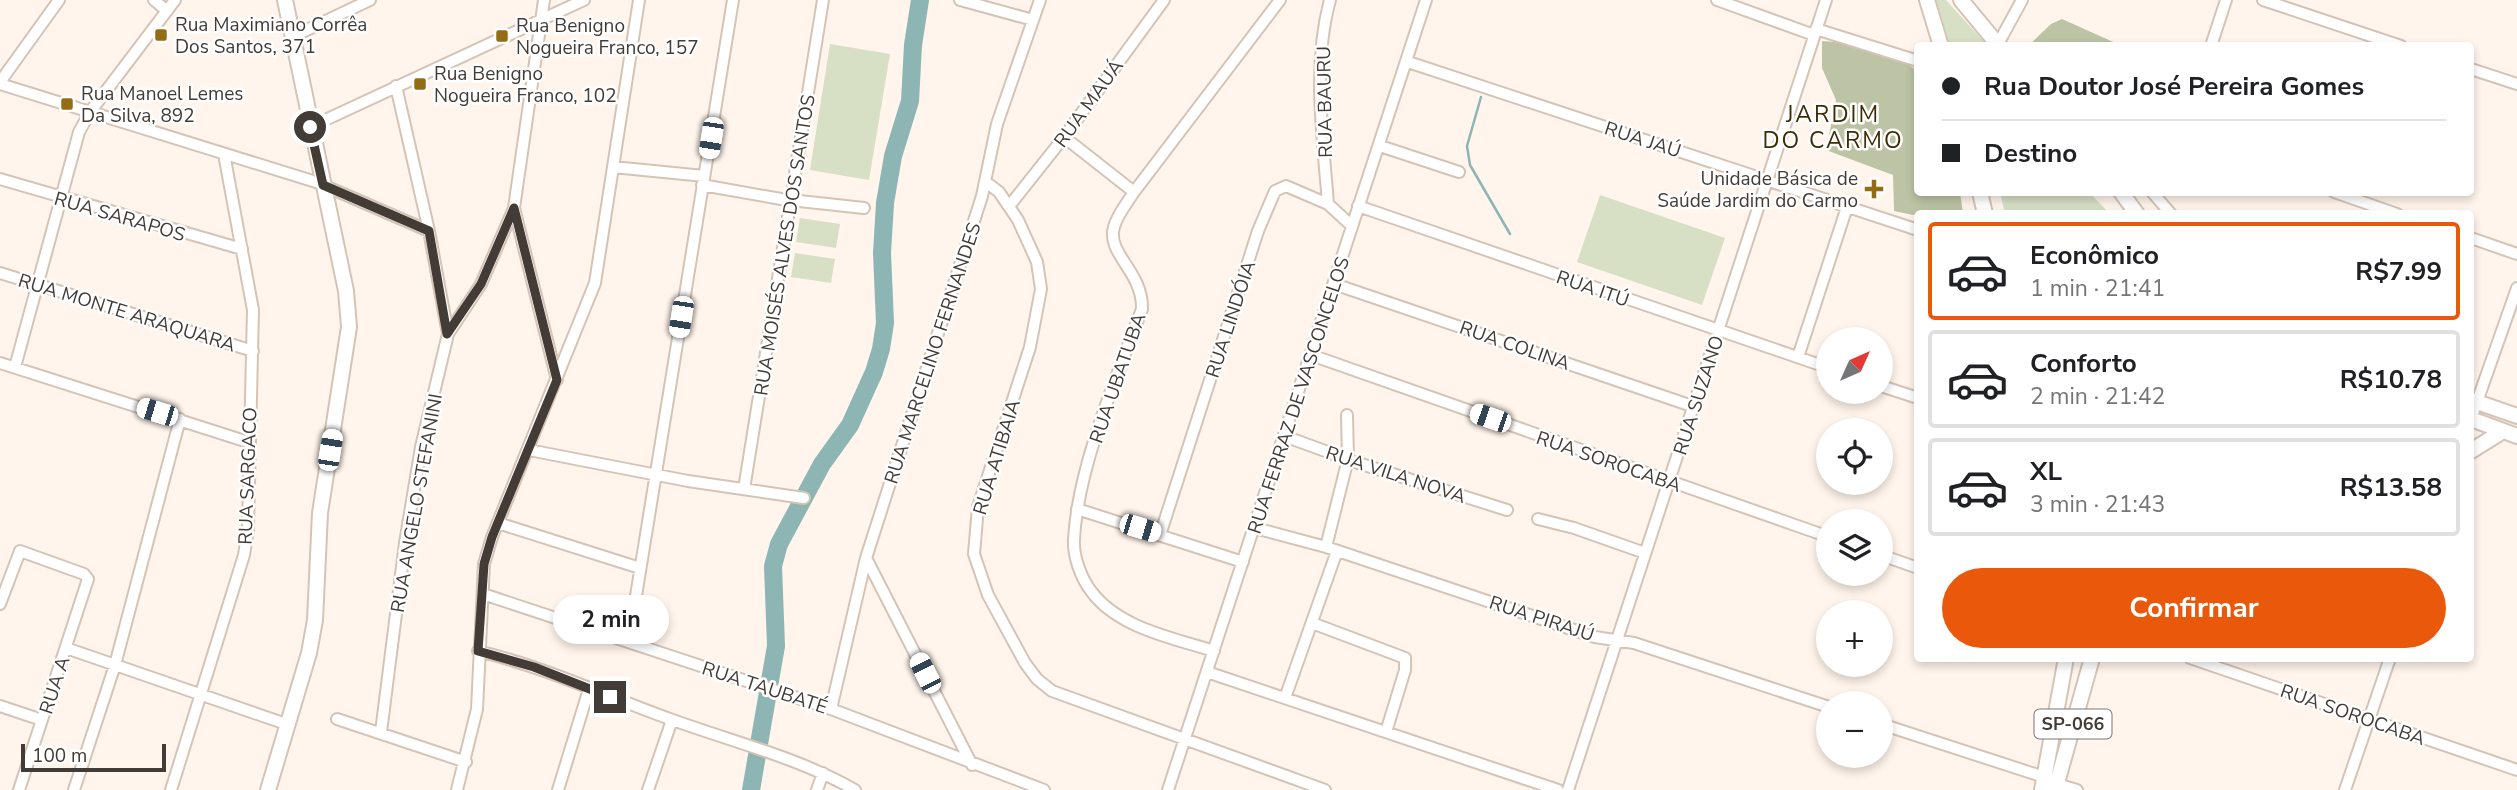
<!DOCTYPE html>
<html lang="pt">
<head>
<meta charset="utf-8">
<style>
  :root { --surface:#fff; --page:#f6f6f6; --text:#202124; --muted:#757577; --line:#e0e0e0; --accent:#ea580c }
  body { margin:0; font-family:"Nunito Sans",sans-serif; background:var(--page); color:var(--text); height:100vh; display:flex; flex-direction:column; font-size:26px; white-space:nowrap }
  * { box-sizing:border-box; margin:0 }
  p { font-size:23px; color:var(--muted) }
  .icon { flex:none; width:38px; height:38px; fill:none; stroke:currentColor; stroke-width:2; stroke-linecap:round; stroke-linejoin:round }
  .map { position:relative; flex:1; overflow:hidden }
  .details { position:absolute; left:1914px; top:210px; width:560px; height:452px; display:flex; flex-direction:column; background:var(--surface); border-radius:7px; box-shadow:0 4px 10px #0003 }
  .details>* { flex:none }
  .guide { position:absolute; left:1914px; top:42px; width:560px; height:154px; border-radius:7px; box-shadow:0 4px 10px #0003; display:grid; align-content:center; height:154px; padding:0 28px; background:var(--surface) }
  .needle { width:46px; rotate:45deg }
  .buttons { position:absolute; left:1816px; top:327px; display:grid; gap:14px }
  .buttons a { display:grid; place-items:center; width:77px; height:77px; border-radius:50%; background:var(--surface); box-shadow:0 4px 10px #0003; font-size:35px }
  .scale { position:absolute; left:21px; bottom:18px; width:145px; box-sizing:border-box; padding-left:7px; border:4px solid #423b36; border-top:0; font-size:19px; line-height:24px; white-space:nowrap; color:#423b36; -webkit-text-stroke:5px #fff; paint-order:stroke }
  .end { position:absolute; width:32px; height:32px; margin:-16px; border:9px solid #423b36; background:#fff; box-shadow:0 0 0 4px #fff }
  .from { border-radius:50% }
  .bubble { position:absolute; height:49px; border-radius:24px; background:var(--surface); box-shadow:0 4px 10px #0003; font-size:23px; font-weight:700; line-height:49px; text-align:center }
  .car { position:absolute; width:21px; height:42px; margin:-21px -10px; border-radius:9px; box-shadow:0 0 5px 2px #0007; background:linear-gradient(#fff 24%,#345 0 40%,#fff 0 76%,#345 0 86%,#fff 0) }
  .guide b { display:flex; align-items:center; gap:24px; height:66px; font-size:26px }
  .guide b+b { border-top:2px solid var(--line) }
  .guide i { width:18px; height:18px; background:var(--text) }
  ul { padding:12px 0 0; list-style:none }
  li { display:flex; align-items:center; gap:21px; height:98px; margin:0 14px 10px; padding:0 14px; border:4px solid var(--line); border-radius:7px }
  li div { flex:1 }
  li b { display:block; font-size:26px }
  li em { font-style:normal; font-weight:700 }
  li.selected { border-color:var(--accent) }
  li>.icon { width:63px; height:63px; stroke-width:1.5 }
  .button { display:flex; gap:14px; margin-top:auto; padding:14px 28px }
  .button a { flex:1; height:80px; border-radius:42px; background:var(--accent); color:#fff; font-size:28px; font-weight:700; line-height:80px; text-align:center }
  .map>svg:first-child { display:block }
  .green { fill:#d7dfc4 }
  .forest { fill:#bcc4a5 }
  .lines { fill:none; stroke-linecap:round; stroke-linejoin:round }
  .stream { stroke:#8cb5b4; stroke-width:2.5 }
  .river { stroke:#8cb5b4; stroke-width:18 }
  .minor-casing { stroke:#d5c4b6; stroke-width:14 }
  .major-casing { stroke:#d5c4b6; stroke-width:18 }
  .minor { stroke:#fff; stroke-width:10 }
  .major { stroke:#fff; stroke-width:14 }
  .route { stroke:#423b36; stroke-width:9 }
  .poi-dot { fill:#946c16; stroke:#fff; stroke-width:2.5 }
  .labels { text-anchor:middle; stroke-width:5; stroke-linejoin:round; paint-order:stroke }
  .shield { fill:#fff; stroke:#7b7672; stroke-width:2 }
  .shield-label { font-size:18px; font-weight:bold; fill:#423b36 }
  .poi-label { font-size:19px; fill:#423b36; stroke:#fff; text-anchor:start }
  .street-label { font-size:19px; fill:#423b36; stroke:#fff }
  .quarter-label { font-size:23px; letter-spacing:2px; fill:#3f2c04; stroke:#fff }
</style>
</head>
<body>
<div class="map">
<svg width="2517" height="790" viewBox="0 0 2517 790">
  <rect width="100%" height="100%" fill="#fff5ec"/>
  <path class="green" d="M1936,0H1946L1987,45H1950Z
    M830,44L890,54L869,180L810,170Z
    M2000,193H2090L2109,213H2005Z
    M1600,195L1725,238L1702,305L1577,262Z
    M800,218L840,224L836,248L796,242Z
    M795,253L835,259L831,283L791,277Z"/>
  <path class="forest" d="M2062,19L2120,45H2029L2051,24Z
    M1822,41C1858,43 1888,50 1918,71V192L1960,193L1963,213L1918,214V216L1894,211L1893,175L1826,150L1836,100L1822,68Z"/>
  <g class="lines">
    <path class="stream" d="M1481,97L1467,146L1470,165L1510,234"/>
    <path class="river" d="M751,790L776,646L773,566L779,544L822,464L850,425L874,372L881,349L885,323L882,253L885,203L893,156L910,101L913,45L920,0"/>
    <defs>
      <path id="minor" d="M154,0L167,11
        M960,0L1033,20
        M1717,0L1814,35
        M2263,0L2401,46
        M1816,29L1918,61
        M292,37L370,0
        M1998,44L2022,0
        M2211,46L2226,0
        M1408,62L1918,230
        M2471,69L2517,84
        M0,82L59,0
        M0,84L316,182L429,231
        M396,86L429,231L448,334
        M310,127L584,0
        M1064,137L1134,192
        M1380,146L1459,172
        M613,167L704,176
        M0,179L242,249
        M986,182L999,192L1018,220L1037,262L1041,289L1030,347L978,507L974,554L988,595L1025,663L1037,679L1052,691L1325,790
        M702,185L781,199L864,208
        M2152,192L2171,214
        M2334,192L2397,214
        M1328,204C1323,137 1312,66 1330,0
        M1010,205L1064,137L1164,0
        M1358,206L1829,368
        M514,208L557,380
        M2471,238L2517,254
        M0,273L253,351
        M1334,284L1695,407
        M1311,355L1829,537
        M1798,357L1847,207
        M0,363L248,442
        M15,367L79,132L90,112L175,0
        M1881,386L1918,398
        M2471,419L2517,288
        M1284,436L1358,463L1507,510
        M529,450L688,481L804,498
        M744,489L823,0
        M1077,509L1243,562
        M1538,519L1574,528L1645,553
        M498,523L640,568
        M1255,528L1326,547L1595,637L1634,643L1829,707
        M1160,535L1258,231L1275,191L1286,186L1328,204L1352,226
        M1326,547L1348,459L1347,415
        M1881,555L1918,568
        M866,558L972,765
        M483,594L831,709L1044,790
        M635,602L733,0
        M0,604L20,551L84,574L88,579L19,790
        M1312,623L1405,658V670L1386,732
        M66,648L289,725
        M478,651C545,667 606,696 670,719C733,742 797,757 855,790
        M1214,651C1173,638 1118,628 1091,591C1081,578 1073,556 1074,540C1077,470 1117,375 1142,309C1143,271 1106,254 1114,227C1117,215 1127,203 1134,192L1280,0
        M2190,658L2517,770
        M1207,672L1558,790
        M1285,698L1337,551
        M0,706L42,720
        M831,709L866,558L982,196L997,124L1040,0
        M337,719L466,762
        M1881,724L2044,777
        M381,732L405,543L421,447L448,334L481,284L514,208L544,0
        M2057,784L2077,790
        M74,790L115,665L180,419
        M171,790L244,555L248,529L253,310L224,154
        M457,790L477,709L484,564L492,537L595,283L639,0
        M558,790L589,689
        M648,790L672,720
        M817,790L823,773
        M1168,790L1426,0
        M1568,790L1826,0
        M2345,790L2390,658"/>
      <path id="major" d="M1927,0L1941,46
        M1961,0L1999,46
        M1980,192L1985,214
        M2121,192L2137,214
        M2471,400L2517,416
        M2471,419L2517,436
        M2471,451L2503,431
        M268,790L309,653L315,620L320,513L349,327L346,291L285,0
        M2042,790L2066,658
        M2055,790L2092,658"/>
    </defs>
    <use href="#minor" class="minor-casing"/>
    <use href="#major" class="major-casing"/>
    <use href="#minor" class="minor"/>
    <use href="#major" class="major"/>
  </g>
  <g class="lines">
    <path class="route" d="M310,127L323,185L429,231L447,334L481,284L514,208L557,380L492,537L484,564L478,651L534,667L610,697"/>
  </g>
  <g class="poi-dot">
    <rect x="154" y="28" width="14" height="14" rx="3.5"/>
    <rect x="495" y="29" width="14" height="14" rx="3.5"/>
    <rect x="413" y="77" width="14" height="14" rx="3.5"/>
    <rect x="60" y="97" width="14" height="14" rx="3.5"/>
    <path d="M1870.5 178.5h7v7h7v7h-7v7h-7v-7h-7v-7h7z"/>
  </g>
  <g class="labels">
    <rect class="shield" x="2034.5" y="709.5" width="77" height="29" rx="5"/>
    <g class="shield-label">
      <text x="2073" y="730">SP-066</text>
    </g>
    <g class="poi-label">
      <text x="175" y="31">Rua Maximiano Corrêa<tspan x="175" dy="22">Dos Santos, 371</tspan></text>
      <text x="516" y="32">Rua Benigno<tspan x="516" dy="22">Nogueira Franco, 157</tspan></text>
      <text x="434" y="80">Rua Benigno<tspan x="434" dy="22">Nogueira Franco, 102</tspan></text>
      <text x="81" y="100">Rua Manoel Lemes<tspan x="81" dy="22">Da Silva, 892</tspan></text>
      <text x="1858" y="185" text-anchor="end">Unidade Básica de<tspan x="1858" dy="22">Saúde Jardim do Carmo</tspan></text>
    </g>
    <g class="street-label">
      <text transform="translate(1324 102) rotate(-91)" y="7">RUA BAURU</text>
      <text transform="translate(1088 103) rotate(-54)" y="7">RUA MAUÁ</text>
      <text transform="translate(1643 139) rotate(18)" y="7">RUA JAÚ</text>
      <text transform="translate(120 216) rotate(16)" y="7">RUA SARAPOS</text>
      <text transform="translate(784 245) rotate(-81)" y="7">RUA MOISÉS ALVES DOS SANTOS</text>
      <text transform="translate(1593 288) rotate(19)" y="7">RUA ITÚ</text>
      <text transform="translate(127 312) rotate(17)" y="7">RUA MONTE ARAQUARA</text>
      <text transform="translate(1230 319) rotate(-72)" y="7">RUA LINDÓIA</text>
      <text transform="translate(1515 345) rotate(19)" y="7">RUA COLINA</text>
      <text transform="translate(932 353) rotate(-72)" y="7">RUA MARCELINO FERNANDES</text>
      <text transform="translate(1117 378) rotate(-71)" y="7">RUA UBATUBA</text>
      <text transform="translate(1298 395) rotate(-72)" y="7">RUA FERRAZ DE VASCONCELOS</text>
      <text transform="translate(1698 395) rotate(-72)" y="7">RUA SUZANO</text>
      <text transform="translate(996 457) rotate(-73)" y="7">RUA ATIBAIA</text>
      <text transform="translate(1609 461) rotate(19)" y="7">RUA SOROCABA</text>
      <text transform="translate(1396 474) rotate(18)" y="7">RUA VILA NOVA</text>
      <text transform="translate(247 476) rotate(-88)" y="7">RUA SARGACO</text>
      <text transform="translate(416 503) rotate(-80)" y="7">RUA ANGELO STEFANINI</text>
      <text transform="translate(1542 618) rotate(18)" y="7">RUA PIRAJÚ</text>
      <text transform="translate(54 685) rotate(-72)" y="7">RUA A</text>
      <text transform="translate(765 687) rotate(18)" y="7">RUA TAUBATÉ</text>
      <text transform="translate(2353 714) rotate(19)" y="7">RUA SOROCABA</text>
    </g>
    <g class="quarter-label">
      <text x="1833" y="122">JARDIM<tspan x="1833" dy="26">DO CARMO</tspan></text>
    </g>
  </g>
</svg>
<div class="buttons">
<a><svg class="needle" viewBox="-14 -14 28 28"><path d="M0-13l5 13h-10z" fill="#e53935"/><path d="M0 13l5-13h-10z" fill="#757577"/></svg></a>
<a><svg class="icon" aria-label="locate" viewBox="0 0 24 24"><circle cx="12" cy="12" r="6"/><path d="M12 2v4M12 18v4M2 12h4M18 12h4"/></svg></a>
<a><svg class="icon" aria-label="layers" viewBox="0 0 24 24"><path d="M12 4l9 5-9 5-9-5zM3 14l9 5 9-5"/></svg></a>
<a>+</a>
<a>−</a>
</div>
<div class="scale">100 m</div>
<i class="end from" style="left:310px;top:127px"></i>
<i class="end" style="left:610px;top:697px"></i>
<div class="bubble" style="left:553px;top:595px;width:116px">2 min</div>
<i class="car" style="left:711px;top:138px;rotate:189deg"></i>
<i class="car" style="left:681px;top:317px;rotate:189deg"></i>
<i class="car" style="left:157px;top:412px;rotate:287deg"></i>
<i class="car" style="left:1490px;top:418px;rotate:289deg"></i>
<i class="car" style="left:330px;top:450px;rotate:9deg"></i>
<i class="car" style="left:1140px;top:528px;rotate:107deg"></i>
<i class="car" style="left:925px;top:673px;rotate:333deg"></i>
<div class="guide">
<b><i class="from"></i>Rua Doutor José Pereira Gomes</b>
<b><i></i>Destino</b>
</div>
<section class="details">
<ul>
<li class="selected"><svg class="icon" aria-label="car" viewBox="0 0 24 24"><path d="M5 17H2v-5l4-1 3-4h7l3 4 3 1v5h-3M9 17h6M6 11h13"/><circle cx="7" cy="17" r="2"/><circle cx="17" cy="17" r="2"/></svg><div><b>Econômico</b><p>1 min · 21:41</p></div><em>R$7.99</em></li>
<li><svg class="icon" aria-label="car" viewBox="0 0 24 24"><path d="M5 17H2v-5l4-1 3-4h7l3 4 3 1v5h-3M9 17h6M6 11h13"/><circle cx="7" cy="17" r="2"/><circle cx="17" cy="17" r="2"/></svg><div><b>Conforto</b><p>2 min · 21:42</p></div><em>R$10.78</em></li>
<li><svg class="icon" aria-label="car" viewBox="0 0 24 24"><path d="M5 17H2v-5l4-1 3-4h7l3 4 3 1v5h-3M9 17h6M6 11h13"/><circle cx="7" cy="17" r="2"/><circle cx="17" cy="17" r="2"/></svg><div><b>XL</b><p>3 min · 21:43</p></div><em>R$13.58</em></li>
</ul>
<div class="button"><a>Confirmar</a></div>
</section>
</div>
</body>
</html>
